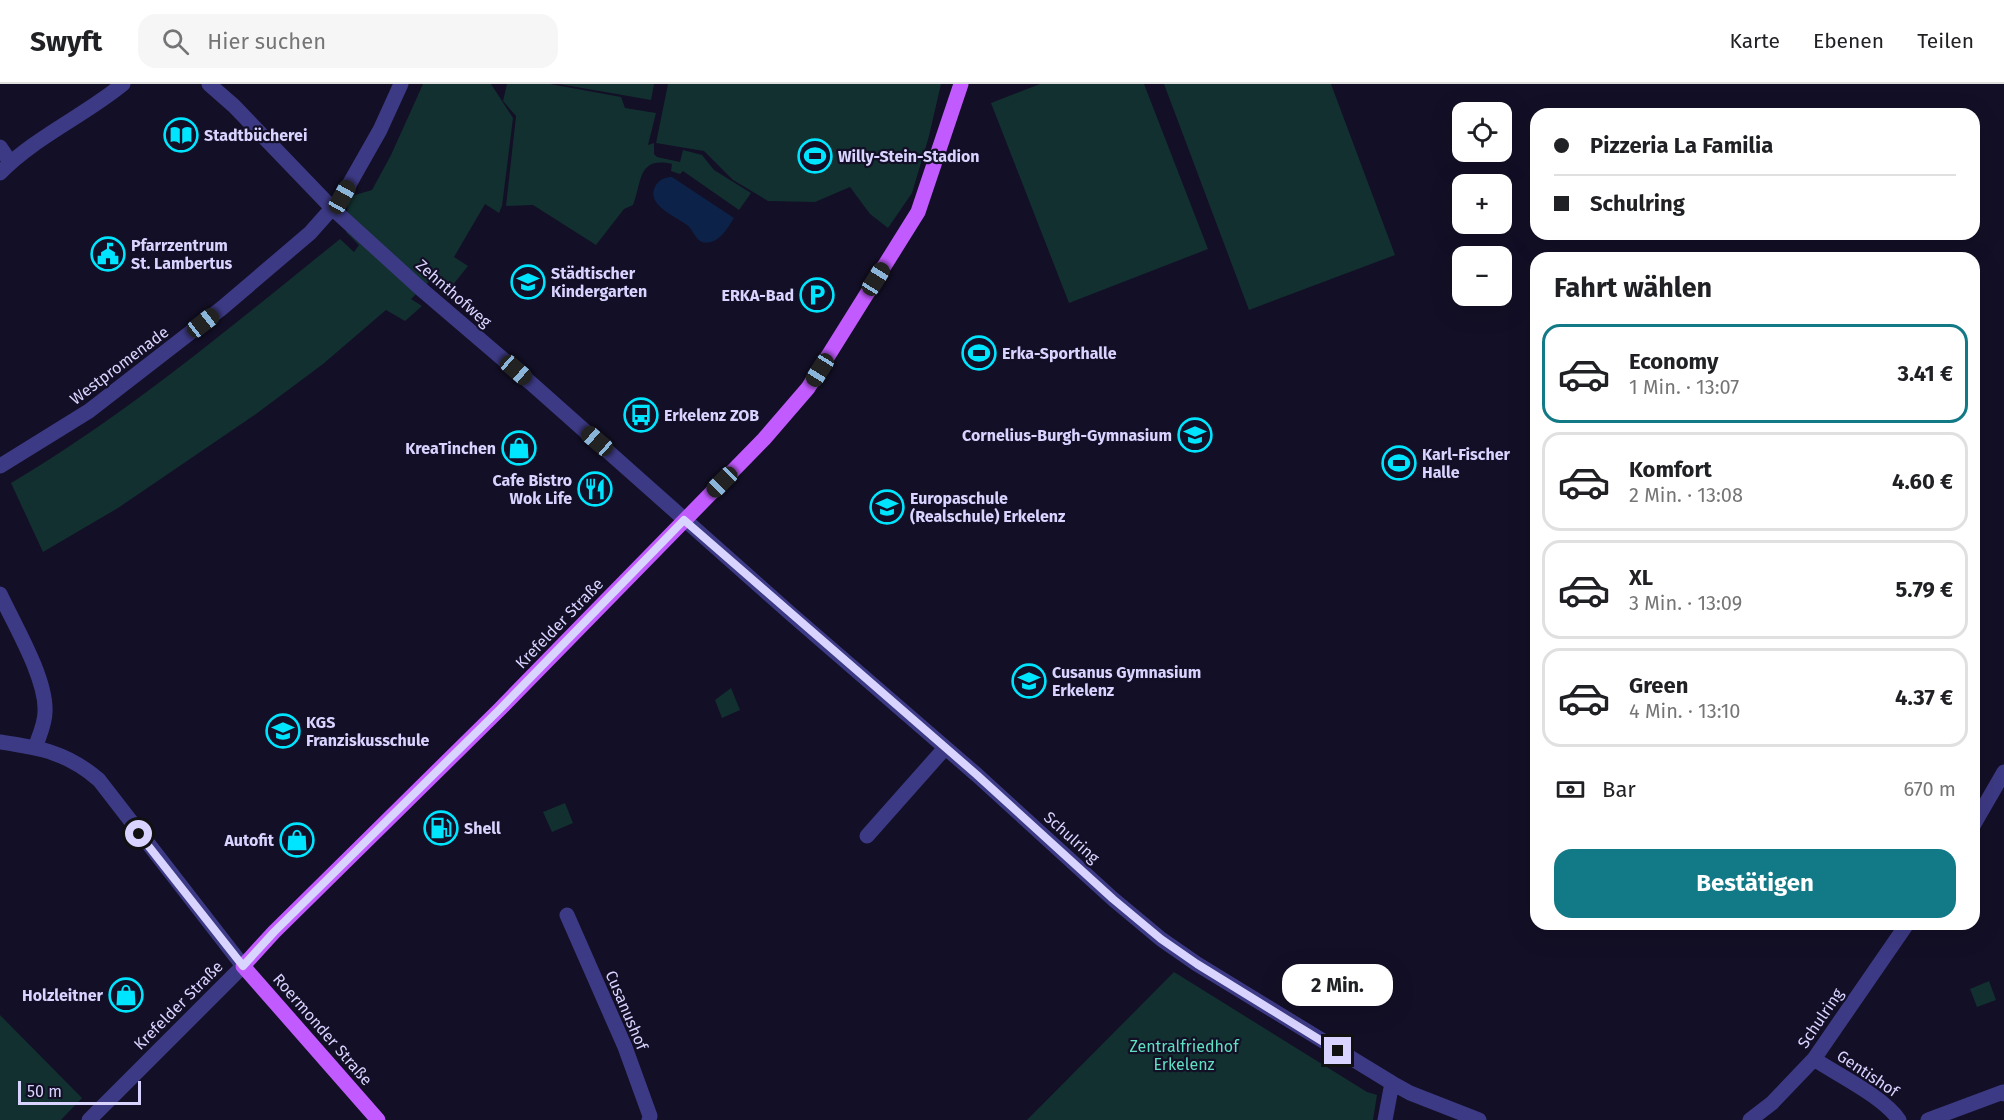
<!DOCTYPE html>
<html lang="de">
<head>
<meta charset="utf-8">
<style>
  :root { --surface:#fff; --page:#f6f6f6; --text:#202124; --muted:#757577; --line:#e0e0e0; --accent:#127987 }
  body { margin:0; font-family:"Fira Sans",sans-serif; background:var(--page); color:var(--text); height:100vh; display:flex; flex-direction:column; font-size:22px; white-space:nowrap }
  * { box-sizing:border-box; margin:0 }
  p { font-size:20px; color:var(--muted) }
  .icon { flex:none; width:33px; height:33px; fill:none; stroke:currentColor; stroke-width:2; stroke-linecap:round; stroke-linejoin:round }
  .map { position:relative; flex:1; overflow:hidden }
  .sheet { position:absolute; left:1530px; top:168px; width:450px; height:678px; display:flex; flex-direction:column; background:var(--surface); border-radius:18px; box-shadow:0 6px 24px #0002 }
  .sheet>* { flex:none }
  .top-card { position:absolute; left:1530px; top:24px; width:450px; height:132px; border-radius:18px; box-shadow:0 6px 24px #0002; display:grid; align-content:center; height:132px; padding:0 24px; background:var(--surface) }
  .controls { position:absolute; left:1452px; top:18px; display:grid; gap:12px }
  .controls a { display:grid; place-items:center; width:60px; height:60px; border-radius:12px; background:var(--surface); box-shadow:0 6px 24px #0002; font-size:30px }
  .scale { position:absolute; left:18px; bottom:15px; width:123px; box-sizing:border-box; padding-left:6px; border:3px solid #d9d4ff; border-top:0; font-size:16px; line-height:21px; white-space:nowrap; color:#d9d4ff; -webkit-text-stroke:4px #130f26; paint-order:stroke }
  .end { position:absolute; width:27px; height:27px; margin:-14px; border:8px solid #d9d4ff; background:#111; box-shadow:0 0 0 3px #111 }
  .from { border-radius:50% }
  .bubble { position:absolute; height:42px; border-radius:18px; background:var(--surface); box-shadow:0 6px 24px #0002; font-size:20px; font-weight:700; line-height:42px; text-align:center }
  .car { position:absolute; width:18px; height:36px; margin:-18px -9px; border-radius:8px; box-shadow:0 0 4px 2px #0007; background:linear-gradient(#222 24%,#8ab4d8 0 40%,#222 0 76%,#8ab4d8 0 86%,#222 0) }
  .top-card b { display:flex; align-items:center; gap:21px; height:57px; font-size:22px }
  .top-card b+b { border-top:2px solid var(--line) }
  .top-card i { width:15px; height:15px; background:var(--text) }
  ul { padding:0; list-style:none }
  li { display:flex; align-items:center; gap:18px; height:99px; margin:0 12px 9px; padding:0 12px; border:3px solid var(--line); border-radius:18px }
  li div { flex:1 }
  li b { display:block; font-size:22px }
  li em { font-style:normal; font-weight:700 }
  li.current { border-color:var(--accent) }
  li>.icon { width:54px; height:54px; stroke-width:1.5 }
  h2 { padding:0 24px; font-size:27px; line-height:72px }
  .pay { display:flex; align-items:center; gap:15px; height:66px; padding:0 24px; font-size:22px }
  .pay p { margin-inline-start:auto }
  .cta { display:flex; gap:12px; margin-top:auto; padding:12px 24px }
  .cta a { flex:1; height:69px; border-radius:18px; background:var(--accent); color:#fff; font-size:24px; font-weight:700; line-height:69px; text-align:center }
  header { display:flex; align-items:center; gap:36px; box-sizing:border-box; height:84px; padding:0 30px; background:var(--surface); border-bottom:2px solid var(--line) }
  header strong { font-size:28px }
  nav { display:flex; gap:33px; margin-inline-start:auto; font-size:21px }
  .search { width:420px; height:54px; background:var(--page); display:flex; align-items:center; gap:15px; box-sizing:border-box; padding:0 21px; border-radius:18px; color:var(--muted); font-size:22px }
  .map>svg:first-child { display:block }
  .green { fill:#12302f }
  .water { fill:#0c2248 }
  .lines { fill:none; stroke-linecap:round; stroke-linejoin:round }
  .minor { stroke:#3d3a85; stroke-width:15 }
  .major { stroke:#c25bff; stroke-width:15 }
  .route { stroke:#d9d4ff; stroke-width:8 }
  .labels { text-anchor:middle; stroke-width:4.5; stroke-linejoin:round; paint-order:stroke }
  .poi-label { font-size:16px; font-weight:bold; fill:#d9d4ff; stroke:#130f26; text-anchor:start }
  .street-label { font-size:16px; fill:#d9d4ff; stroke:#130f26 }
  .park-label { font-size:16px; fill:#5fe0c0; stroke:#130f26 }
</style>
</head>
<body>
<header>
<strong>Swyft</strong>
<div class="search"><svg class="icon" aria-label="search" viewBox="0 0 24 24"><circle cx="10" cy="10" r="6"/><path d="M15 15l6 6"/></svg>Hier suchen</div>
<nav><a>Karte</a><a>Ebenen</a><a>Teilen</a></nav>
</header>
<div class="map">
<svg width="2004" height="1036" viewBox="0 0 2004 1036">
  <rect width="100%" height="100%" fill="#130f26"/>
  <path class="green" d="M423,0H491L513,34L502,122L499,129L485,120L454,173L468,182L448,207L433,194L411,215L422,222L405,237L386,226L323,280L256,330L118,424L43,468L11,399C129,329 233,241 340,155L354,168L359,161L346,148L348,113L372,106L391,71Z
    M507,0H550L621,13L625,24L656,29L648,61L654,59V70L657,73L680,78L683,66L702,71L714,86L751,109L739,126L683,87L680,90L671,87L672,80C637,72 642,99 633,121L624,125L596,161L533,121L506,122L516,32L503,17Z
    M559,0H654L651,16Z
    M668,0H941L929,52L912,109L888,144L870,130L850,103L815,118L768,117L733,96L704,67L656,59Z
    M1040,0H1144L1208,165L1069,219L991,19Z
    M1164,0H1331L1395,171L1249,226Z
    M731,604L740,626L722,634L715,616Z
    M565,719L573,739L552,748L543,728Z
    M1174,888L1367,1008L1377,1011L1373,1036H1027Z
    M1989,897L1996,916L1977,923L1970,905Z
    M0,931L82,1014L61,1036H0Z"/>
  <path class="water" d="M672,93L734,134C728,143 722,155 711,158C696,162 695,147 687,141C675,132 644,120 656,101C660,95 666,93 672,93Z"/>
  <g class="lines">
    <path class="minor" d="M209,0L234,22L332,124L421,205L532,300L791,530L977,691L1113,815L1161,855L1197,880L1392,999L1410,1009L1479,1036
      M0,63L10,78
      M0,89C35,53 84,32 123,0
      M0,382L89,327L222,224L310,149L342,113L380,46L401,0
      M0,510C14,540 47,595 45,628C45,640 39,652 35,664
      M0,658C40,664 67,668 99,696L243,882L89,1036
      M1974,740L2004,688
      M867,752L945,664
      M567,831L625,963L650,1032L649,1036
      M1814,975C1838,991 1884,1013 1899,1036
      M1385,1036L1392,999
      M1750,1036L1772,1019L1814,975L1907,840
      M1928,1036L2003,1008L2004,1010"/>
    <path class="major" d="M378,1036L243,882L274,848L499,626L764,355L808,304L918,128L961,0"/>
  </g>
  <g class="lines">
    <path class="route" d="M139,750L243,882L274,848L499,626L684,436L977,691L1113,815L1161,855L1197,880L1338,967"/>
  </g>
  <defs>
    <symbol id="library-ring" viewBox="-11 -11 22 22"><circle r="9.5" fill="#130f26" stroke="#00e5ff" stroke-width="1.5"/><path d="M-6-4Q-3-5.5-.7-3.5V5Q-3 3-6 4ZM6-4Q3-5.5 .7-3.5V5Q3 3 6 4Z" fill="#00e5ff"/></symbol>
    <symbol id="stadium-ring" viewBox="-11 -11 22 22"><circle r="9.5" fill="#130f26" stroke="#00e5ff" stroke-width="1.5"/><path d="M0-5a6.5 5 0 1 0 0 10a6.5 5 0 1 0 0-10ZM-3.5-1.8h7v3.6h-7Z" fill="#00e5ff"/></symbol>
    <symbol id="civic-ring" viewBox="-11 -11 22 22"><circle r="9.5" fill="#130f26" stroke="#00e5ff" stroke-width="1.5"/><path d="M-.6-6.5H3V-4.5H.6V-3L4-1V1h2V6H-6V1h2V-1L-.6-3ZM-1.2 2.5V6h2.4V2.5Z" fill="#00e5ff"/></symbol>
    <symbol id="school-ring" viewBox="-11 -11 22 22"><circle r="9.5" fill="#130f26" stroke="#00e5ff" stroke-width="1.5"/><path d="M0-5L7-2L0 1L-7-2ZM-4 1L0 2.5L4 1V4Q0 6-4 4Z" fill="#00e5ff"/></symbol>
    <symbol id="parking-ring" viewBox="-11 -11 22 22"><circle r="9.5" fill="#130f26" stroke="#00e5ff" stroke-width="1.5"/><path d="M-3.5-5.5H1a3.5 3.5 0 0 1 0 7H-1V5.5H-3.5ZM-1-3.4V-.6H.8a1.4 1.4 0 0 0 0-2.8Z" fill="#00e5ff"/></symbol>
    <symbol id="bus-ring" viewBox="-11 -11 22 22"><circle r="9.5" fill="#130f26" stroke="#00e5ff" stroke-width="1.5"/><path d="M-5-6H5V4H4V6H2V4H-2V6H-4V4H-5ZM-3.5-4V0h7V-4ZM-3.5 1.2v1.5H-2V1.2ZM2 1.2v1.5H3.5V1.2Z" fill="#00e5ff"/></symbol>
    <symbol id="shop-ring" viewBox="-11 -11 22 22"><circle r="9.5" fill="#130f26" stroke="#00e5ff" stroke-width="1.5"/><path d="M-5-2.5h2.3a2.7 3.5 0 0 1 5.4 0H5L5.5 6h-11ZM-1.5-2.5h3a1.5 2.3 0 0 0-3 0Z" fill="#00e5ff"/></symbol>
    <symbol id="restaurant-ring" viewBox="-11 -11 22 22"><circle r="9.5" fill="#130f26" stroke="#00e5ff" stroke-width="1.5"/><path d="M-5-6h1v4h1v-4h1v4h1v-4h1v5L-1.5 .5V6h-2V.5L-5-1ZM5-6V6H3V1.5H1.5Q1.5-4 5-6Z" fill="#00e5ff"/></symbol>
    <symbol id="fuel-ring" viewBox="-11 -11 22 22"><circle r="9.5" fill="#130f26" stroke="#00e5ff" stroke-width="1.5"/><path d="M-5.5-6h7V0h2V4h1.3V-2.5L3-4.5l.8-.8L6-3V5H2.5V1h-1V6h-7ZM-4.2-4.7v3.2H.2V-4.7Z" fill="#00e5ff"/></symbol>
  </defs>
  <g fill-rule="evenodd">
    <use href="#library-ring" x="162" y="32" width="38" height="38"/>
    <use href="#stadium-ring" x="796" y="53" width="38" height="38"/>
    <use href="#civic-ring" x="89" y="151" width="38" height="38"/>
    <use href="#school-ring" x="509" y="179" width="38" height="38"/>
    <use href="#parking-ring" x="798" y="192" width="38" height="38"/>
    <use href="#stadium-ring" x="960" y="250" width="38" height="38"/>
    <use href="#bus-ring" x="622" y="312" width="38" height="38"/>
    <use href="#school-ring" x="1176" y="332" width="38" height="38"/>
    <use href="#shop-ring" x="500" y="345" width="38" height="38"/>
    <use href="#stadium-ring" x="1380" y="360" width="38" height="38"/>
    <use href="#restaurant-ring" x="576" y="386" width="38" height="38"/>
    <use href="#school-ring" x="868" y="404" width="38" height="38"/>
    <use href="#school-ring" x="1010" y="578" width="38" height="38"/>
    <use href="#school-ring" x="264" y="628" width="38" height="38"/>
    <use href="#fuel-ring" x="422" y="725" width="38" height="38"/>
    <use href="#shop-ring" x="278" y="737" width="38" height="38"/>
    <use href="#shop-ring" x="107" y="892" width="38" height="38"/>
  </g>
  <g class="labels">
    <g class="poi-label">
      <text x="204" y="57">Stadtbücherei</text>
      <text x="838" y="78">Willy-Stein-Stadion</text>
      <text x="131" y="167">Pfarrzentrum<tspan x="131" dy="18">St. Lambertus</tspan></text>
      <text x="551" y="195">Städtischer<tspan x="551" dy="18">Kindergarten</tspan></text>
      <text x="794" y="217" text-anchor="end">ERKA-Bad</text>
      <text x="1002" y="275">Erka-Sporthalle</text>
      <text x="664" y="337">Erkelenz ZOB</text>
      <text x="1172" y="357" text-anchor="end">Cornelius-Burgh-Gymnasium</text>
      <text x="496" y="370" text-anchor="end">KreaTinchen</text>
      <text x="1422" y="376">Karl-Fischer<tspan x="1422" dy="18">Halle</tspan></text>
      <text x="572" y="402" text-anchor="end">Cafe Bistro<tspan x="572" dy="18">Wok Life</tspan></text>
      <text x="910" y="420">Europaschule<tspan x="910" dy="18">(Realschule) Erkelenz</tspan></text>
      <text x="1052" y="594">Cusanus Gymnasium<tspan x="1052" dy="18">Erkelenz</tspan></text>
      <text x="306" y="644">KGS<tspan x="306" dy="18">Franziskusschule</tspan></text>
      <text x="464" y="750">Shell</text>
      <text x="274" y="762" text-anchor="end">Autofit</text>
      <text x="103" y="917" text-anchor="end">Holzleitner</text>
    </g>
    <g class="street-label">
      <text transform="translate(454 209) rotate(41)" y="6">Zehnthofweg</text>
      <text transform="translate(119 281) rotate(-37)" y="6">Westpromenade</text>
      <text transform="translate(559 539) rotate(-46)" y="6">Krefelder Straße</text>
      <text transform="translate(1072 753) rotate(42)" y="6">Schulring</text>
      <text transform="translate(178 921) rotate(-45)" y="6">Krefelder Straße</text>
      <text transform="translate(627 926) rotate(67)" y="6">Cusanushof</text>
      <text transform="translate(1820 934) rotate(-56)" y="6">Schulring</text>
      <text transform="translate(323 945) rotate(49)" y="6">Roermonder Straße</text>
      <text transform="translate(1868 989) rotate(34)" y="6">Gentishof</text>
    </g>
    <g class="park-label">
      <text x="1184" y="968">Zentralfriedhof<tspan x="1184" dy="18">Erkelenz</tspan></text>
    </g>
  </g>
</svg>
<div class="controls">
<a><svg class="icon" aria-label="locate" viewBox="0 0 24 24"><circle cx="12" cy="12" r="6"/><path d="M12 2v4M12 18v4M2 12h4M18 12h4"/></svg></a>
<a>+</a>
<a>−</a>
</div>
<div class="scale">50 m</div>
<i class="end from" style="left:139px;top:750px"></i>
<i class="end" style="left:1338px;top:967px"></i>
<div class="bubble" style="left:1282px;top:880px;width:111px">2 Min.</div>
<i class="car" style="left:342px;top:113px;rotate:29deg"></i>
<i class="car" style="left:876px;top:195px;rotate:32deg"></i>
<i class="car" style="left:203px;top:239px;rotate:52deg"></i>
<i class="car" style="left:516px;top:286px;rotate:131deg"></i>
<i class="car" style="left:820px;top:286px;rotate:212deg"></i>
<i class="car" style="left:597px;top:357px;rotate:311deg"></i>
<i class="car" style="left:722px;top:398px;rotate:225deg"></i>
<div class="top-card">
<b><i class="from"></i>Pizzeria La Familia</b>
<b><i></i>Schulring</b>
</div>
<section class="sheet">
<h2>Fahrt wählen</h2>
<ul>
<li class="current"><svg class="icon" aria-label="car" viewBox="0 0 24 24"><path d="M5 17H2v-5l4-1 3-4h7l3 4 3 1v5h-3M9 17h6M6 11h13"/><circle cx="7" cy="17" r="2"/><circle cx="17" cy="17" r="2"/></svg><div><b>Economy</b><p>1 Min. · 13:07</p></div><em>3.41 €</em></li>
<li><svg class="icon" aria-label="car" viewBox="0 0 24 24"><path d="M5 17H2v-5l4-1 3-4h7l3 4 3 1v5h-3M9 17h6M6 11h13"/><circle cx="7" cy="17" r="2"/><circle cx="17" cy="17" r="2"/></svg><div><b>Komfort</b><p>2 Min. · 13:08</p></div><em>4.60 €</em></li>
<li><svg class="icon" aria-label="car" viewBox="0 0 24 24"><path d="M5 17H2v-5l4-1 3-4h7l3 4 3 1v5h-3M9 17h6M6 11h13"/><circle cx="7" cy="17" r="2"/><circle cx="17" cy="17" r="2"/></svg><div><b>XL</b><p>3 Min. · 13:09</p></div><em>5.79 €</em></li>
<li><svg class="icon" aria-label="car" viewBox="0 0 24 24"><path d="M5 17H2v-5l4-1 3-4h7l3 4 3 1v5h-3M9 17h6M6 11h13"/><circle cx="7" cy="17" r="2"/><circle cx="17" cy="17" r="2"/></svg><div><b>Green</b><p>4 Min. · 13:10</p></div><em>4.37 €</em></li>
</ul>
<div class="pay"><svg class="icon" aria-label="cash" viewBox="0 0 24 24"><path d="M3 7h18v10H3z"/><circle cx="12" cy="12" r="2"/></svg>Bar<p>670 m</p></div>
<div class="cta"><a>Bestätigen</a></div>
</section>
</div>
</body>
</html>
